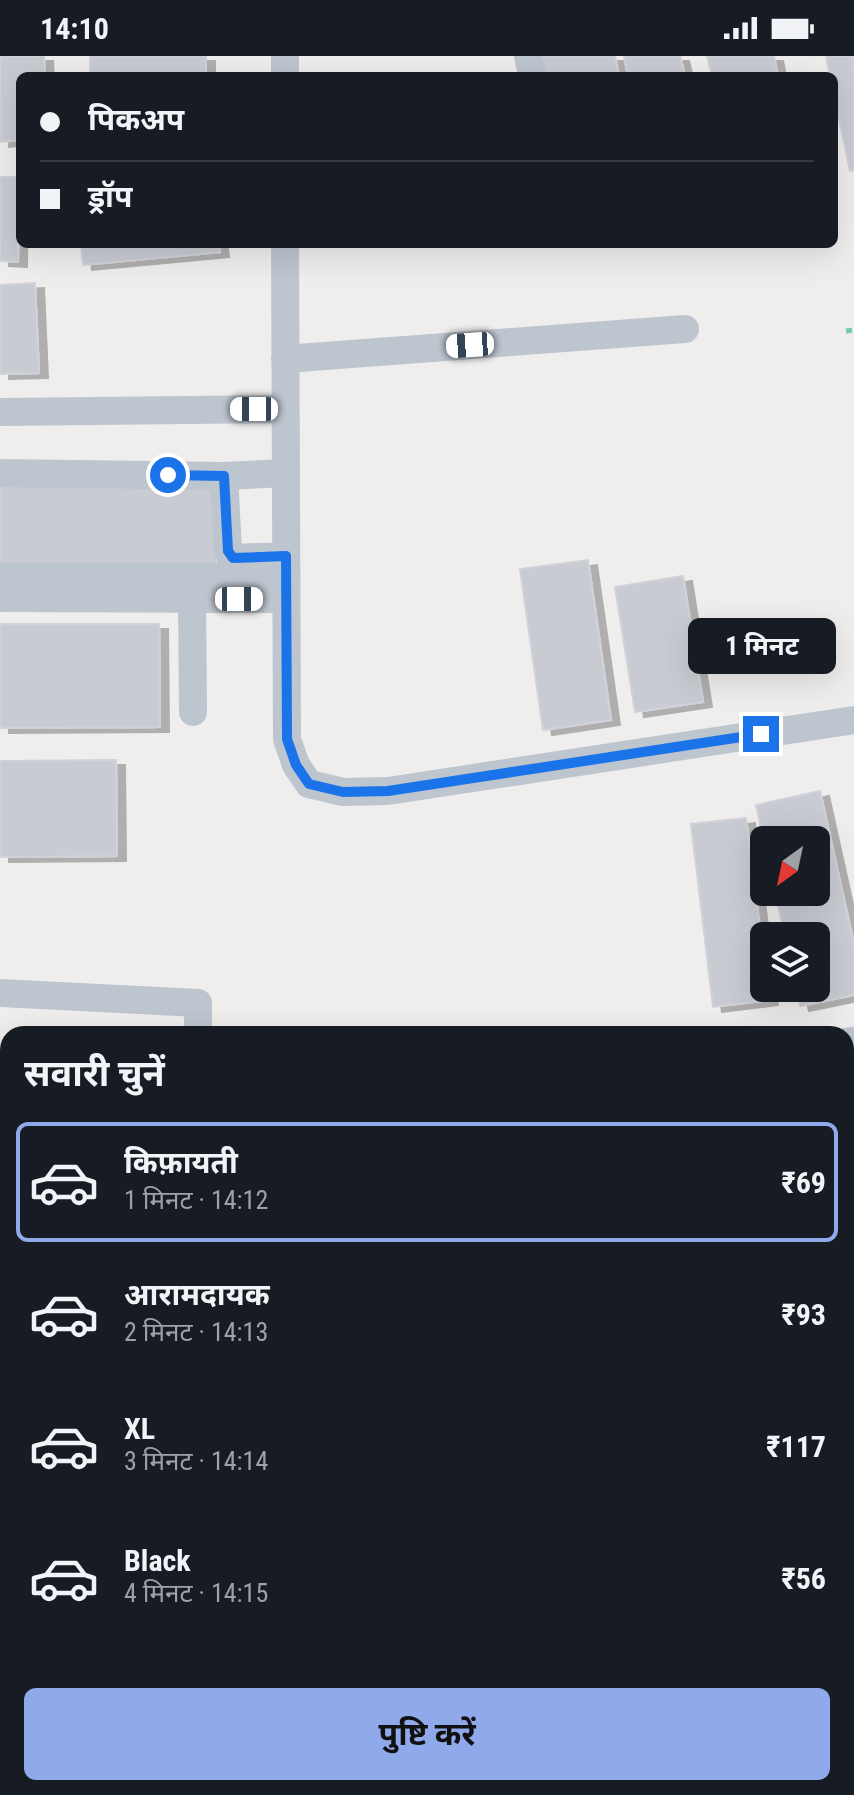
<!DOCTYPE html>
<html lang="hi">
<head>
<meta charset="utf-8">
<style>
  :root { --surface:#171b24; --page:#242831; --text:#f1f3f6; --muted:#9ea1a6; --line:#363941; --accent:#90a9eb }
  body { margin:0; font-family:"Roboto Condensed","Noto Sans Devanagari",sans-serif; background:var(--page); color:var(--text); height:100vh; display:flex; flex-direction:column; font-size:30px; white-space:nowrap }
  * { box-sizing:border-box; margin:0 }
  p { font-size:26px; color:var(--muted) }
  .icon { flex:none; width:44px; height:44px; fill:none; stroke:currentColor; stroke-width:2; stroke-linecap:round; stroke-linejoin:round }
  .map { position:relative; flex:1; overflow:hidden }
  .sheet { position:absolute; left:0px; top:970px; width:854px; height:770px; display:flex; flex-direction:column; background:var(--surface); border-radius:24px 24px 0 0; box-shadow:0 8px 32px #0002 }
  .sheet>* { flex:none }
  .hud { position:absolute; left:16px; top:16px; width:822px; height:176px; border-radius:12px; box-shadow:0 8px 32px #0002; display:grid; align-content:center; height:176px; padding:0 24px; background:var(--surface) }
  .needle { width:52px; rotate:213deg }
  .controls { position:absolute; left:750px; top:770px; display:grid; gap:16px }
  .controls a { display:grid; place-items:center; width:80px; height:80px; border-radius:12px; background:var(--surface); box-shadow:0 8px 32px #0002; font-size:40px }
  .end { position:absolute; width:36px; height:36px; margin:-18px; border:10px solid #1a73e8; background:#fff; box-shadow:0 0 0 4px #fff }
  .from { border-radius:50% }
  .bubble { position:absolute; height:56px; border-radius:12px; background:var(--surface); box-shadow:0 8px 32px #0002; font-size:26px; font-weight:700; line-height:56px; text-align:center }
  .car { position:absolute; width:24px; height:48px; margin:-24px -12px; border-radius:10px; box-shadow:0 0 6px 2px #0007; background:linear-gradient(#fff 24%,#345 0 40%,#fff 0 76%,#345 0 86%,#fff 0) }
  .hud b { display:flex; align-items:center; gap:28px; height:76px; font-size:30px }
  .hud b+b { border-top:2px solid var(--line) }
  .hud i { width:20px; height:20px; background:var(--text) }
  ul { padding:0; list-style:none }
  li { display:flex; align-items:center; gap:24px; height:120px; margin:0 16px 12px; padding:0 8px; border:4px solid transparent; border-radius:12px }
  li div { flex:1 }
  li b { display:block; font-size:30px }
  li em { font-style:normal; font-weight:700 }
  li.on { border-color:var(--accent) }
  li>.icon { width:72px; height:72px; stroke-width:1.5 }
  h2 { padding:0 24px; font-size:36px; line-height:96px }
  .cta { display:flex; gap:16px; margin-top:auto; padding:16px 24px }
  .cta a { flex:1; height:92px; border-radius:12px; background:var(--accent); color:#111; font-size:32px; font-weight:700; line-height:92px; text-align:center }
  .status { display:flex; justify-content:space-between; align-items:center; height:56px; padding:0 40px; background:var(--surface); direction:ltr }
  .status svg { height:22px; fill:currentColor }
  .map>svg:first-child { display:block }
  .building { fill:#c9cbd3; stroke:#d1d2d9; stroke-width:2; filter:url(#shadow) }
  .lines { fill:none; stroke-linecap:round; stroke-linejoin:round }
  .path { stroke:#72ccae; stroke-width:5; stroke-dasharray:6 4; stroke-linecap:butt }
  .minor { stroke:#bdc5cf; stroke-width:28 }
  .rail { stroke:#afb1b8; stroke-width:6 }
  .route { stroke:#1a73e8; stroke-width:10 }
</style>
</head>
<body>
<div class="status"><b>14:10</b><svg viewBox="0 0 49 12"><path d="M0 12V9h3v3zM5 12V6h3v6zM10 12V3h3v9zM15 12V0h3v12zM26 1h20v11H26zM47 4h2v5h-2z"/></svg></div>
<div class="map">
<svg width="854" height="1739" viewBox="0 0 854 1739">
  <defs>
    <filter id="shadow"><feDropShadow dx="9" dy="5" stdDeviation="0" flood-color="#0004"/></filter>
  </defs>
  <rect width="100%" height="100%" fill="#f0eded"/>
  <path class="building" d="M0,0H44L45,20H20V84L0,86Z
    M90,0H206V20H90Z
    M538,0H615L619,20H542Z
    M624,0H680L685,20H628Z
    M707,0H774L778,20H712Z
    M826,0H854V114L850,115L834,39V20H830Z
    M0,121H19L18,206L0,205Z
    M81,188H219L220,196L83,209Z
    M35,227L39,317L0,318V229Z
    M0,427H217V517H0Z
    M588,504L611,664L543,674L520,513Z
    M683,520L703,646L635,656L615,531Z
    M0,568H159L160,671L0,672Z
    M116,704L117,800L0,801V705Z
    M820,735L854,888V939L800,950L796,932H816V880H785L775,836H816V784H764V786L756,749Z
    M746,762L764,904V932H767L769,944L713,951L691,768Z"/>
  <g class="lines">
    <path class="path" d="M846,275L854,274"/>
    <path class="minor" d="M285,0V20
      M528,0L532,20
      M285,188L287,683L296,709L309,728L343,736L388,735L854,664
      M285,303L685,273
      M0,356L285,353
      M0,417L224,420L228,495L233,502L286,500
      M224,420L286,417
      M0,521H286
      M0,542L286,543
      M192,543L193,656
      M0,937L198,947V978
      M846,986L854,985
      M0,1056L8,1054
      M0,1383H8
      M846,1529L854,1528
      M0,1567L8,1568
      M846,1603H854"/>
    <path class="rail" d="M0,1532L8,1544
      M0,1578L8,1590
      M132,1732L138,1739
      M167,1732L174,1739"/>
  </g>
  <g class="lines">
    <path class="route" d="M168,419L224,420L228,495L233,502L286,500L287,683L296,709L309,728L343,736L388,735L761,678"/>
  </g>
</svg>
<div class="controls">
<a><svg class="needle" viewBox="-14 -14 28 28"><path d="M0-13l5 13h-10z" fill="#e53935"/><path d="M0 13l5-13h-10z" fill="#9ea1a6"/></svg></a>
<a><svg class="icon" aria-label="layers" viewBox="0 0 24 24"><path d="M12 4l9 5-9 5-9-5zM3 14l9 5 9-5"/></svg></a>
</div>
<i class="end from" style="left:168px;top:419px"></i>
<i class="end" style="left:761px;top:678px"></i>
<div class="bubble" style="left:688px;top:562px;width:148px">1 मिनट</div>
<i class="car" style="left:470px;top:289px;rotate:266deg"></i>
<i class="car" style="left:254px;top:353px;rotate:270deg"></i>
<i class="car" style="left:239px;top:543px;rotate:90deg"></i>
<div class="hud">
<b><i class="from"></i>पिकअप</b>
<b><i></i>ड्रॉप</b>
</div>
<section class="sheet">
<h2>सवारी चुनें</h2>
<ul>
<li class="on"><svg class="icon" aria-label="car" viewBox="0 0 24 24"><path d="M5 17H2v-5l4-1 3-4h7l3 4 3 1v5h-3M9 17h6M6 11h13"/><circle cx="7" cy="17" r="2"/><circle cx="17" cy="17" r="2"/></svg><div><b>किफ़ायती</b><p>1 मिनट · 14:12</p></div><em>₹69</em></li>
<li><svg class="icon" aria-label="car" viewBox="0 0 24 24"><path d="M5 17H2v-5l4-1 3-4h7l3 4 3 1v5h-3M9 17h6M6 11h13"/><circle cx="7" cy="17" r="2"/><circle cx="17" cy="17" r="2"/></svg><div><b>आरामदायक</b><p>2 मिनट · 14:13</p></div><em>₹93</em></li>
<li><svg class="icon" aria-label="car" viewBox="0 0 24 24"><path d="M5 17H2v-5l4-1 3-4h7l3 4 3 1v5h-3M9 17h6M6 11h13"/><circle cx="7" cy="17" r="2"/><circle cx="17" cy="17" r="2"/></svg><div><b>XL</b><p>3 मिनट · 14:14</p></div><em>₹117</em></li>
<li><svg class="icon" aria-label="car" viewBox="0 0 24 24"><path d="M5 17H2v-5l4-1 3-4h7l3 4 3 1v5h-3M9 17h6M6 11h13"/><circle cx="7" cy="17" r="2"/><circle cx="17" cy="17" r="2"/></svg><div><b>Black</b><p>4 मिनट · 14:15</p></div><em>₹56</em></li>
</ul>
<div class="cta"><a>पुष्टि करें</a></div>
</section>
</div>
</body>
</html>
